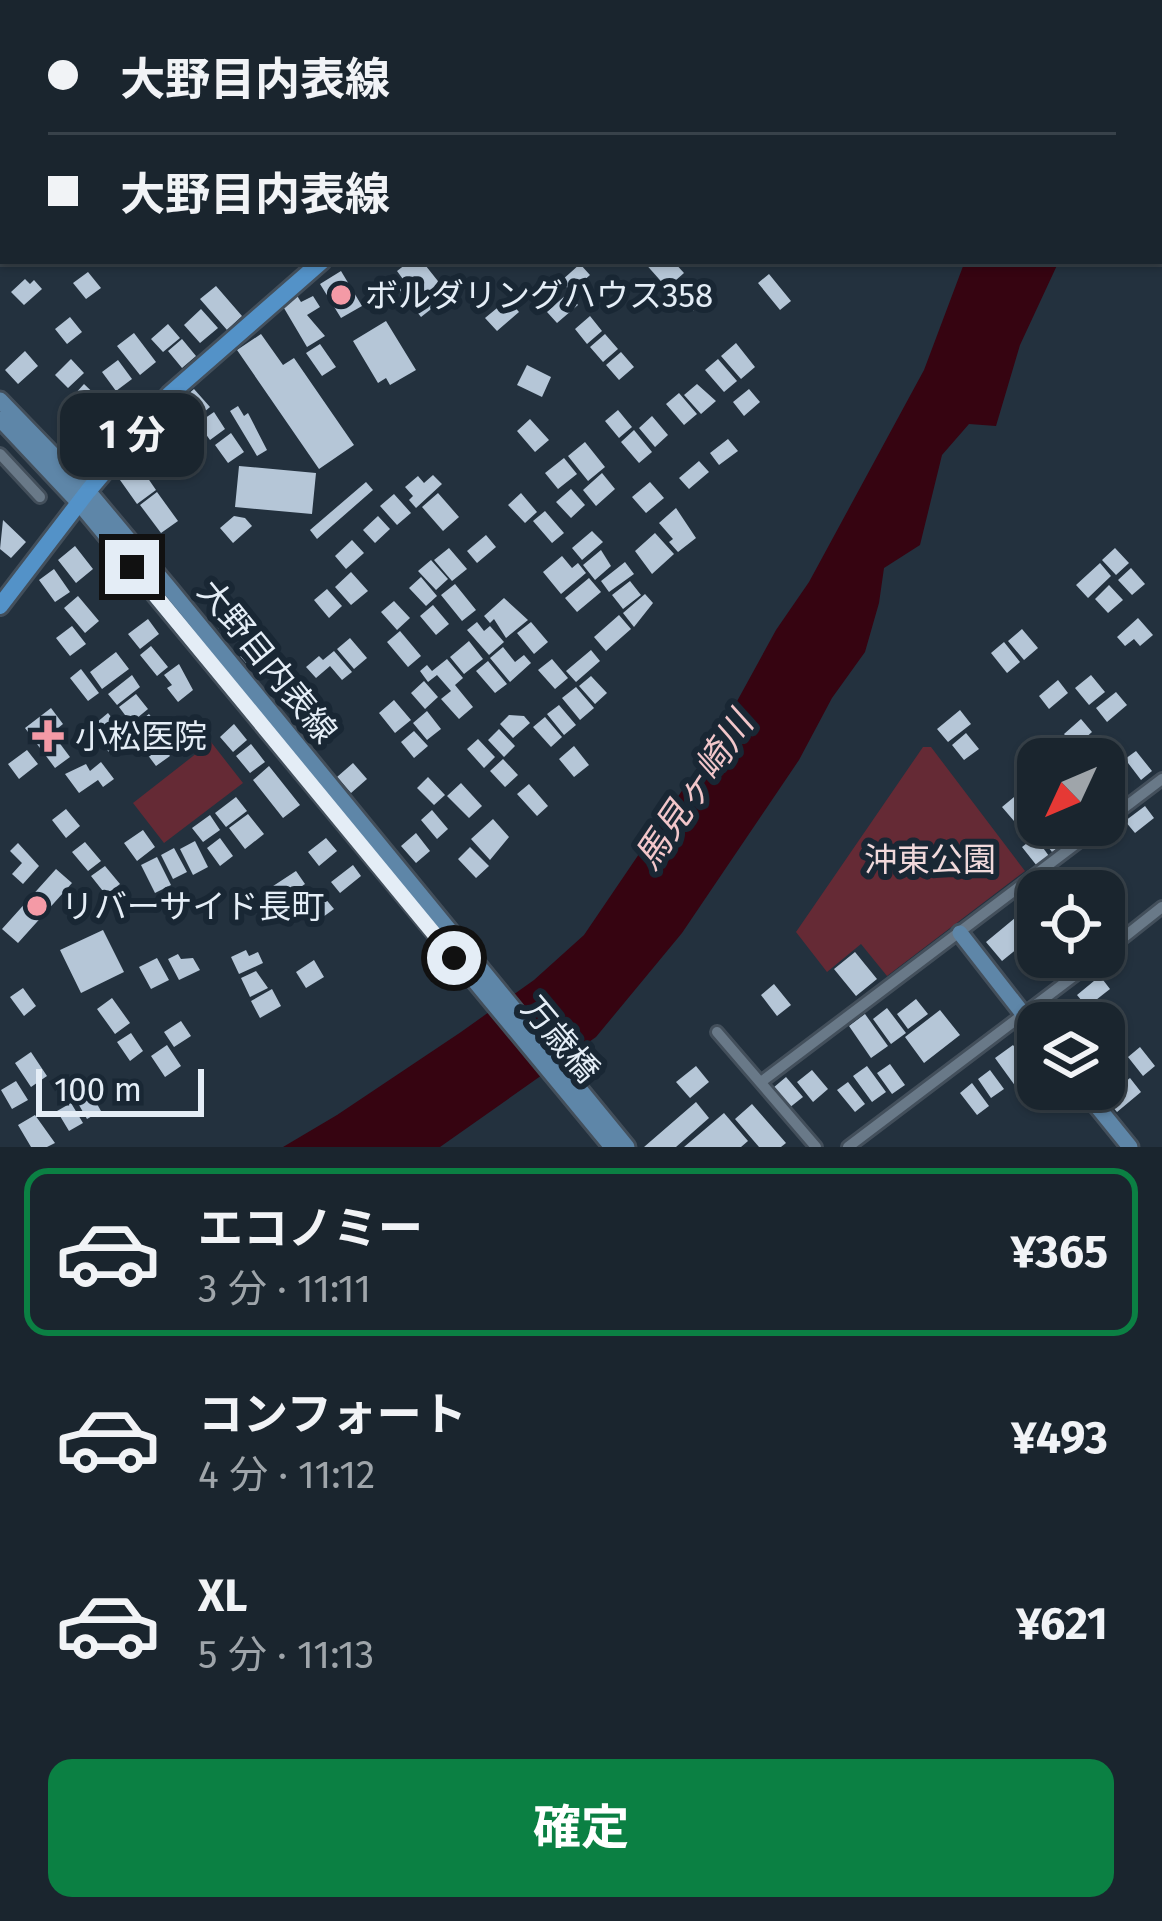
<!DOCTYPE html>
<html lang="ja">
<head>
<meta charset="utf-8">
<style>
  :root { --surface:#1a252e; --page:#232d36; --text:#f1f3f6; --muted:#9fa5aa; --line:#38424a; --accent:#0b8043 }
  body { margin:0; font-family:"Fira Sans","Noto Sans JP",sans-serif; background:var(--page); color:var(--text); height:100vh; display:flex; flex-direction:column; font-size:45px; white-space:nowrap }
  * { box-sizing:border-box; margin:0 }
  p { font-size:39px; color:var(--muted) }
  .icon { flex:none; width:66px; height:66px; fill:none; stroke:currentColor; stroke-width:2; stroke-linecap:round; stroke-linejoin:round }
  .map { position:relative; height:1147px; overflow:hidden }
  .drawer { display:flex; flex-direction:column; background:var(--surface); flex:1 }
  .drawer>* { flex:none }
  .hud { position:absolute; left:0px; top:0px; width:1164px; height:264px; box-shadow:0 3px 9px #0004,0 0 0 3px var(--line); display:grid; align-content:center; height:264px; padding:0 48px; background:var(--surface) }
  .needle { width:78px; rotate:226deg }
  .fabs { position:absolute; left:1017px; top:738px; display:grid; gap:24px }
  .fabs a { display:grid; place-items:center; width:108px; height:108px; border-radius:24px; background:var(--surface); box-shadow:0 3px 9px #0004,0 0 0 3px var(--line); font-size:60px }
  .scale { position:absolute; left:36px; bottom:30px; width:168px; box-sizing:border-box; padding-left:12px; border:6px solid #e4edf6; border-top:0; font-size:33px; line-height:42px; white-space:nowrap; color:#e4edf6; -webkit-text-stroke:9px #192734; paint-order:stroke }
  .end { position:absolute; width:54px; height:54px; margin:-27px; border:15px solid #e4edf6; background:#111; box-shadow:0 0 0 6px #111 }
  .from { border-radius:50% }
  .bubble { position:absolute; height:84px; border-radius:24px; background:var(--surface); box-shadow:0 3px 9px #0004,0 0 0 3px var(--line); font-size:39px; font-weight:700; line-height:84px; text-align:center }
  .hud b { display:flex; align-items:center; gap:42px; height:114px; font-size:45px }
  .hud b+b { border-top:3px solid var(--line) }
  .hud i { width:30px; height:30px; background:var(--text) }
  ul { padding:21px 0 0; list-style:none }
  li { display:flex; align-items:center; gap:36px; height:168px; margin:0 24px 18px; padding:0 24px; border:6px solid transparent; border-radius:24px }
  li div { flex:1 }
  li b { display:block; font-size:45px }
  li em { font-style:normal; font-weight:700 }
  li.selected { border-color:var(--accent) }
  li>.icon { width:108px; height:108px; stroke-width:1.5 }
  .cta { display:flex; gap:24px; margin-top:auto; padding:24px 48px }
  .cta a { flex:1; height:138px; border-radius:24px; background:var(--accent); color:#fff; font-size:48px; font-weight:700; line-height:138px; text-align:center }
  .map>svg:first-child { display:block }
  .green { fill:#652a35 }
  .water { fill:#360411 }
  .building { fill:#b5c6d7 }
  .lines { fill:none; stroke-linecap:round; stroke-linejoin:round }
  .street-casing { stroke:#434f5b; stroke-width:16 }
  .secondary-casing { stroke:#434f5b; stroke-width:21 }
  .primary-casing { stroke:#434f5b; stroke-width:22 }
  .street { stroke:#697988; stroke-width:10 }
  .secondary { stroke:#5e86a8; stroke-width:15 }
  .primary { stroke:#5392c8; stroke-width:16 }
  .rail-casing { stroke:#838e99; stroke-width:8 }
  .rail { stroke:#192734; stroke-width:3; stroke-dasharray:9; stroke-linecap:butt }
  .route { stroke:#e4edf6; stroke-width:15 }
  .poi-dot { fill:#f49aa6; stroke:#192734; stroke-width:4.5 }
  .labels { text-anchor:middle; stroke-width:12; stroke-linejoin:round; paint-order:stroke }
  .poi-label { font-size:33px; fill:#e4edf6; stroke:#192734; text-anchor:start }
  .street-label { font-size:33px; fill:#e4edf6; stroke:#192734 }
  .park-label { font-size:33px; fill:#f0d9db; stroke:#192734 }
  .water-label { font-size:36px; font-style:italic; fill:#f2c6ca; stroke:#192734 }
</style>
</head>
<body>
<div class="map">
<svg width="1162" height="1147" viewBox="0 0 1162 1147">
  <rect width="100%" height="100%" fill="#23313e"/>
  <path class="green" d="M211,742L243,783L164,843L133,803Z
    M923,747H931L1025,871L887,976L861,944L827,972L796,932Z"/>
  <path class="water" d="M965,261H1059L1020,345L996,426L969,424L942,455L920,545L884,568L879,603L865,652L832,698L799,760L682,933L596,1037L440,1147H283L337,1115L461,1032L534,980L584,935L713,745L776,630L809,582L924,370Z"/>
  <path class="building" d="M410,261H422L449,295L421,317L398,288L405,282L397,271Z
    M643,261H673L684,273L667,288Z
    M580,264L590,275L571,292L561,281Z
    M341,271L362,306L341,318L320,284Z
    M88,272L101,288L86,299L73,283Z
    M769,274L791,301L780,310L758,283Z
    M25,279L30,284L34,280L42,289L24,305L11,292Z
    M687,279L706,300L693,311L675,290Z
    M216,286L242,316L227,330L200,299Z
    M568,293L578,305L557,323L547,312Z
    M296,294L301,302L313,296L320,307L307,315L325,336L307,347L281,303Z
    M508,299L519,312L497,331L485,318Z
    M201,309L218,328L200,343L184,325Z
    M590,316L602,331L587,344L575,329Z
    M70,317L82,332L67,344L55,329Z
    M386,321L416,370L390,385L386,378L378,383L353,341Z
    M168,324L180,338L163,352L151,339Z
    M134,333L156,362L140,375L117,346Z
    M261,334L283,365L294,358L354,445L319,469L237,350Z
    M605,334L618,349L603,362L590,347Z
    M182,339L196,356L182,368L168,351Z
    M736,343L755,367L741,379L721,356Z
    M320,344L336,367L322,376L306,353Z
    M25,351L38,366L18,384L5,370Z
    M621,352L634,367L619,380L606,365Z
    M71,359L84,373L68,388L55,375Z
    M718,359L737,381L724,392L705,370Z
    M118,360L132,379L116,391L102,372Z
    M527,365L551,377L542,397L517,385Z
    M84,384L105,404L94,415L74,395Z
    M697,384L716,401L701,414L684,395Z
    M194,389L210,407L196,419L180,401Z
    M749,389L760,402L744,416L733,402Z
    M679,393L697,414L684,425L666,404Z
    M110,405L128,421L112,437L95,421Z
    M238,406L244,416L248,413L267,450L257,456L230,411Z
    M618,410L632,427L619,438L605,421Z
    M214,412L225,429L210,440L198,423Z
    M652,416L668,435L655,447L639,428Z
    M76,418L99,441L83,457L60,434Z
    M530,419L549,440L535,452L517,431Z
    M634,430L652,452L639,463L621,442Z
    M231,433L244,452L228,463L215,445Z
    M728,439L738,451L719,465L710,453Z
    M585,442L605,467L588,481L568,456Z
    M564,458L577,474L558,489L545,473Z
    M699,461L709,472L689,489L679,478Z
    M239,466L316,473L312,514L235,507Z
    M134,470L140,478L145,474L156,490L137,504L120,480Z
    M602,473L615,489L596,506L583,490Z
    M433,475L442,484L416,508L409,500L413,496L405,487L418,476L424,483Z
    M366,482L373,490L317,539L310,530Z
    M650,482L664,498L646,513L632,497Z
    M571,489L585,505L571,518L556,502Z
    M157,492L178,521L161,533L140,505Z
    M438,493L459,517L443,531L422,507Z
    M521,493L537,512L525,523L508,505Z
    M394,494L411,513L397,525L380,506Z
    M676,508L696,538L678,552L669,542L673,539L659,523Z
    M545,511L564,533L552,543L533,521Z
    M234,516L245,518L252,526L233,543L220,528Z
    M378,516L390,529L375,543L363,530Z
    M3,520L26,542L11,558L0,549Z
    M592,531L603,542L582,560L572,548Z
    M655,533L674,554L652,574L635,551Z
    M486,535L496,547L477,563L467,551Z
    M352,540L364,553L346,569L335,556Z
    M75,546L93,569L76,583L58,560Z
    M449,548L467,569L452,581L434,560Z
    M1115,548L1129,563L1116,575L1102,560Z
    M601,550L611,566L595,580L583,565Z
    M562,556L572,568L578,563L586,573L561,594L543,572Z
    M431,560L448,579L436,590L418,571Z
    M625,562L634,574L609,592L601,581Z
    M1100,563L1111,576L1088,598L1076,585Z
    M1131,568L1145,584L1132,595L1118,580Z
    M54,569L70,592L55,602L39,580Z
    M351,572L368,591L351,605L335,587Z
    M421,577L437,596L426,606L409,588Z
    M589,578L601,592L577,612L565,598Z
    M630,581L641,595L623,609L612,595Z
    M455,584L476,610L462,621L441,595Z
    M1109,585L1123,600L1108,613L1095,599Z
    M327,589L342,606L329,618L314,600Z
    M645,594L653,603L634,627L623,613Z
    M78,596L99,621L85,633L64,608Z
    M504,598L528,620L506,638L494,619L490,623L484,616Z
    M234,601L242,611L219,629L211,619Z
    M394,601L410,618L397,630L381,612Z
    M433,605L449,624L436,635L420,616Z
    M619,615L631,629L606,651L594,637Z
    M1138,618L1153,635L1140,646L1134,639L1125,646L1117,637Z
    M148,619L159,634L140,649L128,634Z
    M477,622L484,631L490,626L504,642L489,655L467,630Z
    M531,622L548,642L534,654L517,633Z
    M72,626L86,644L70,656L56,638Z
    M1022,629L1038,648L1024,660L1008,641Z
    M400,631L421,656L408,667L387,642Z
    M247,638L265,659L252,670L234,649Z
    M350,638L367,658L354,669L337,649Z
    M469,641L483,659L464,674L450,657Z
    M1004,642L1020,662L1007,673L991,653Z
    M151,646L168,667L157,676L140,655Z
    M503,647L515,662L524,655L531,663L510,682L490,658Z
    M591,650L600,661L576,682L566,671Z
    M334,651L352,672L342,680L330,666L316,678L306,667L319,656L323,660Z
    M116,652L129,669L102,689L90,672Z
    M447,659L463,678L455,685L473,707L459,719L441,699L451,691L437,675L428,682L420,671L427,665L432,671Z
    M552,659L568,678L555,689L538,670Z
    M488,661L507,684L495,693L476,671Z
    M179,664L193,690L178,702L167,688L172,685L164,675Z
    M81,669L99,693L88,701L70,678Z
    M132,675L140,687L117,705L108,694Z
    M1091,675L1105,692L1089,705L1075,688Z
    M591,676L607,693L595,704L579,686Z
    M1058,680L1068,693L1049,709L1039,696Z
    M424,681L438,697L425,709L411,693Z
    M293,682L314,708L299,720L278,693Z
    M576,687L594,708L580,720L562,698Z
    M1116,692L1127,705L1107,722L1096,708Z
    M136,694L148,709L131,723L119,707Z
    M394,700L411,720L395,733L379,713Z
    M559,705L576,725L564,735L547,714Z
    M51,708L63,724L52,733L70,757L55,768L25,728Z
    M960,710L971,724L948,742L937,729Z
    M427,711L441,729L427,740L413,723Z
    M108,713L131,742L112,756L90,728Z
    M149,714L159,727L136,744L126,732Z
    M509,715L524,716L530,723L513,738L500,724Z
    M545,717L562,737L551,747L533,727Z
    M1081,719L1092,732L1075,747L1064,734Z
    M234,724L247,740L233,752L220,737Z
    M499,729L515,746L504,757L488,740Z
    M414,731L428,746L414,758L401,742Z
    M966,733L979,749L964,760L952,745Z
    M155,735L170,756L156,766L141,746Z
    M478,739L495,757L484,768L467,749Z
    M251,744L265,762L250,773L236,756Z
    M574,746L589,765L574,777L559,759Z
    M27,750L38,764L19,779L8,764Z
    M1136,751L1152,771L1141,780L1125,759Z
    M503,759L518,775L505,787L490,771Z
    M101,762L114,779L103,787L98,780L79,793L65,774L86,764L90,771Z
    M353,763L367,779L351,793L337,777Z
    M269,766L300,805L283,818L253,780Z
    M428,777L445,795L434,805L417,788Z
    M461,783L482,806L469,818L447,796Z
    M529,784L548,806L537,816L517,794Z
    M1020,792L1031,807L1014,821L1002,807Z
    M236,797L247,811L226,827L215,813Z
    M1145,806L1154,818L1135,833L1125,821Z
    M1038,808V825H1044L1027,839L1016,826Z
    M66,809L80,826L66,838L52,820Z
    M432,810L448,829L437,839L421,820Z
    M248,814L264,834L245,849L229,828Z
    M210,815L220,830L203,842L192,828Z
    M493,819L509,837L490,860L471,839Z
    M1050,825L1065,843L1052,852L1038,834Z
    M143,830L155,847L137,861L124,843Z
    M416,833L430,851L416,863L401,846Z
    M1035,837L1049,856L1037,866L1022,847Z
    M220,838L233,856L220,866L207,848Z
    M326,838L337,851L319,866L308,852Z
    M195,841L208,867L193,875L180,849Z
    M85,842L101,861L88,871L72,852Z
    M18,843L39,866L23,884L12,874L22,863L10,851Z
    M470,847L489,866L476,878L458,859Z
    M174,848L187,872L173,879L161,855Z
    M157,857L171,885L155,893L141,865Z
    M353,865L361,876L340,893L331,882Z
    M105,866L120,884L106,895L91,876Z
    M56,869L72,883L18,943L2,929Z
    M296,871L305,884L276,904L267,890Z
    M324,897L334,909L312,925L303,913Z
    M1038,899V932L1002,961L986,942Z
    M103,930L124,972L81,993L60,950Z
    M246,950L249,956L258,952L263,963L239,974L231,957Z
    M855,952L877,979L856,996L834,969Z
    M178,954L181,959L193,958L200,970L179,980L168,959Z
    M157,958L169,980L151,989L139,967Z
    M314,960L324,977L306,988L296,972Z
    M256,971L268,988L250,997L241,978Z
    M1100,976L1110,989L1087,1007L1077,995Z
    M774,984L791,1005L777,1016L761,995Z
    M23,988L36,1006L24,1016L10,997Z
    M272,989L281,1006L260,1018L251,1001Z
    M112,998L130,1023L115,1034L97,1009Z
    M916,999L928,1014L908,1029L897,1014Z
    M1059,1003L1075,1023H1047L1042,1017Z
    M887,1008L906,1033L891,1044L873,1019Z
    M940,1010L960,1035L924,1063L905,1037Z
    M865,1014L888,1046L871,1058L849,1026Z
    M181,1021L191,1036L174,1047L164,1032Z
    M131,1033L143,1051L130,1061L117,1042Z
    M167,1045L181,1066L165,1077L151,1056Z
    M1013,1045L1034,1073L1016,1087L995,1058Z
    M1140,1047L1155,1066L1143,1076L1128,1057Z
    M31,1052L47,1076L31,1087L15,1063Z
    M1117,1052L1127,1066L1104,1085V1063Z
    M890,1064L905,1085L892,1094L877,1073Z
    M696,1066L709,1082L690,1098L676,1082Z
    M867,1066L886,1092L872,1102L853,1076Z
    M812,1070L828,1089L813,1102L797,1082Z
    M990,1070L1004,1089L991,1098L978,1079Z
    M786,1077L803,1097L789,1108L773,1088Z
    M1130,1078L1141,1092L1117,1112L1105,1098Z
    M16,1081L28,1100L12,1109L1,1090Z
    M848,1082L865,1104L855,1112L837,1090Z
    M972,1083L989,1106L977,1115L960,1093Z
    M89,1090L101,1111L87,1119L75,1098Z
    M696,1102L709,1118L676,1147H644Z
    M71,1103L83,1123L69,1131L57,1111Z
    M752,1104L786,1143L781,1147H759L735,1119Z
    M724,1113L748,1141L741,1147H684Z
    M35,1115L55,1143L47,1147H31L18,1125Z"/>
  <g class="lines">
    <defs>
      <path id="street" d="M0,454L40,497
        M1104,823L1162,779
        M1104,953L1162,907
        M717,1032L816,1147
        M761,1082L1101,825
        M848,1147L1099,957"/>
      <path id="secondary" d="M0,400L88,491L170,589L627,1147
        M0,419L79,503L612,1147
        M960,933L1038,1033
        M1083,1089L1130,1147"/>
      <path id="primary" d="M624,3L627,0
        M0,606L88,491L170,394L322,261"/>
    </defs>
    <use href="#street" class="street-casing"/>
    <use href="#secondary" class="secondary-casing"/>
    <use href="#primary" class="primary-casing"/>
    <use href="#street" class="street"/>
    <use href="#secondary" class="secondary"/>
    <use href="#primary" class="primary"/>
    <defs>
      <path id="rail" d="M32,3L35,0
        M0,40L3,37"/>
    </defs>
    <use href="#rail" class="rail-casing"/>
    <use href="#rail" class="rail"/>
  </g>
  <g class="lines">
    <path class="route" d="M132,567L454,958"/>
  </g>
  <g class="poi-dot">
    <circle cx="341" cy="295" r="12"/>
    <path d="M42 718h12v12h12v12h-12v12h-12v-12h-12v-12h12z"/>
    <circle cx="37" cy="906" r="12"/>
  </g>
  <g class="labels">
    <g class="poi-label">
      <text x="365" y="307">ボルダリングハウス358</text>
      <text x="75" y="748">小松医院</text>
      <text x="61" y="918">リバーサイド長町</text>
    </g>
    <g class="street-label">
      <text transform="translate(268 661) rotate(51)" y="12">大野目内表線</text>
      <text transform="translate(561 1039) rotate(50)" y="12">万歳橋</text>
    </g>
    <g class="park-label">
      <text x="930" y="871">沖東公園</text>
    </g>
    <g class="water-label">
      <text transform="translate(693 790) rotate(-56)" y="13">馬見ヶ崎川</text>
    </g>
  </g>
</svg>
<div class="fabs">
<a><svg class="needle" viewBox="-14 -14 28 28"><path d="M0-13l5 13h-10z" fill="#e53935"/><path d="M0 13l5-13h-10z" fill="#9fa5aa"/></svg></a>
<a><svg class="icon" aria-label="locate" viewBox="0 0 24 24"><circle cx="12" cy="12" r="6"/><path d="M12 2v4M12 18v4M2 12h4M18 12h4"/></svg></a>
<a><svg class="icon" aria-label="layers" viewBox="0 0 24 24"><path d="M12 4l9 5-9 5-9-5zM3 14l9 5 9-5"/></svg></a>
</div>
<div class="scale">100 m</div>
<i class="end from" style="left:454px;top:958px"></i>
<i class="end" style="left:132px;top:567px"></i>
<div class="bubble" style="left:60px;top:393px;width:144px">1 分</div>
<div class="hud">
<b><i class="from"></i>大野目内表線</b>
<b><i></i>大野目内表線</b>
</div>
</div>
<section class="drawer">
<ul>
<li class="selected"><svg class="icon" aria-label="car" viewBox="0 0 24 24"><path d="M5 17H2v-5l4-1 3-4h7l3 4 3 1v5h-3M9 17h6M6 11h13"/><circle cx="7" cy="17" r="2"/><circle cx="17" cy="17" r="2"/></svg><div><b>エコノミー</b><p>3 分 · 11:11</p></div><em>¥365</em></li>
<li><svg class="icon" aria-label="car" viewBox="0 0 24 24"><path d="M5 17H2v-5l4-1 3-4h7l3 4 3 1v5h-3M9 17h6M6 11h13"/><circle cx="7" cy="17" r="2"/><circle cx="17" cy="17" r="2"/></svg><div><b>コンフォート</b><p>4 分 · 11:12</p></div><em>¥493</em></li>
<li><svg class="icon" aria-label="car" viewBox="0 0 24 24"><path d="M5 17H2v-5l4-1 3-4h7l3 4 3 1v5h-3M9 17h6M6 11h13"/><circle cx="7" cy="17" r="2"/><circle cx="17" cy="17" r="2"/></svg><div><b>XL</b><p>5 分 · 11:13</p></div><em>¥621</em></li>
</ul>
<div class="cta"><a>確定</a></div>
</section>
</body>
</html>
